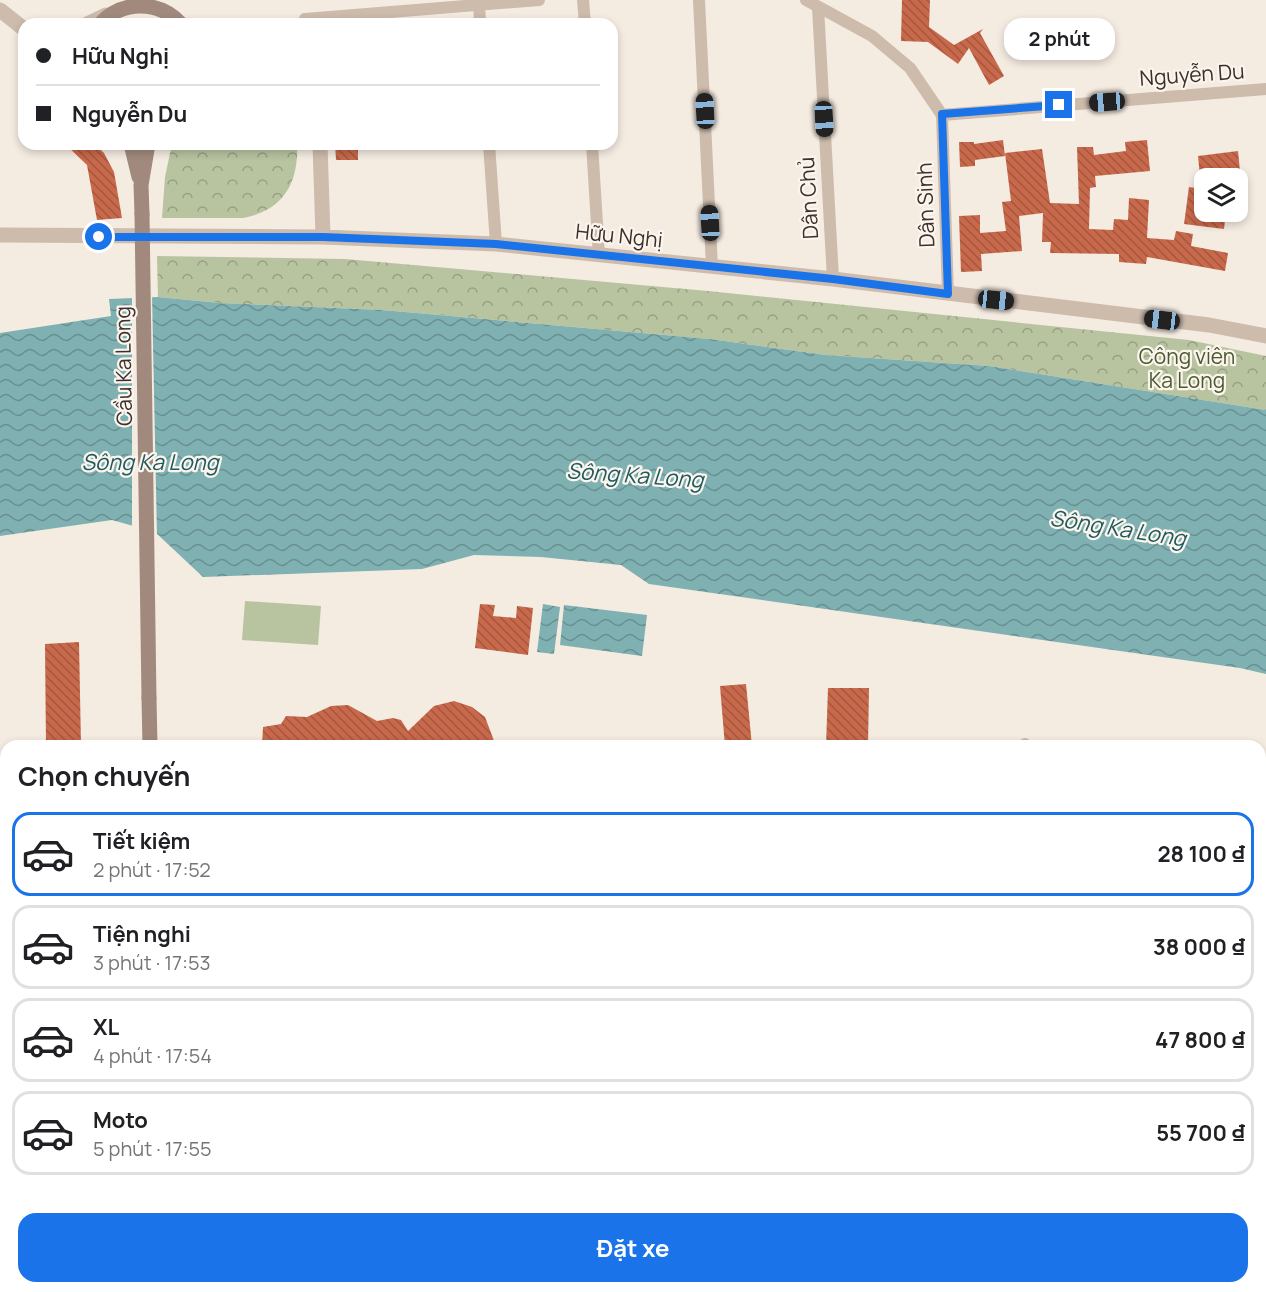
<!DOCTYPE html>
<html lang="vi">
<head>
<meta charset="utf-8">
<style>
  :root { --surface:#fff; --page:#f2f2f2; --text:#202124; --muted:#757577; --line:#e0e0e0; --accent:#1a73e8 }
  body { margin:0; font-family:Manrope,sans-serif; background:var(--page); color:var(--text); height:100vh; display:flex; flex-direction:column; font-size:22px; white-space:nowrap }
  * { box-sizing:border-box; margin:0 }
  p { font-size:20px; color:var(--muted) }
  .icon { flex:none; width:33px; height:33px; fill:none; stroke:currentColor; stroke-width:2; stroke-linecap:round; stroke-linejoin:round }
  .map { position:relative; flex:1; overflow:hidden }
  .panel { position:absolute; left:0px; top:740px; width:1266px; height:554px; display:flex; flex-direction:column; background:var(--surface); border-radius:18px 18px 0 0; box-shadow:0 3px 9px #0003 }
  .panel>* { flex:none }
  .banner { position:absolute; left:18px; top:18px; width:600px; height:132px; border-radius:18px; box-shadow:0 3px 9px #0003; display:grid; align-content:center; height:132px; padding:0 18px; background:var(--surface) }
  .tools { position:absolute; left:1194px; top:168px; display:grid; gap:12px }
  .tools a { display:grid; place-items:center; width:54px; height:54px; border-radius:12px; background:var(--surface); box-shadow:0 3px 9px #0003; font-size:30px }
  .end { position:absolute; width:27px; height:27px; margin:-14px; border:8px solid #1a73e8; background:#fff; box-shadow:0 0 0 3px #fff }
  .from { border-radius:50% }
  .bubble { position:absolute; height:42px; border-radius:18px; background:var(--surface); box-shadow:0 3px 9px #0003; font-size:20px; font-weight:700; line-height:42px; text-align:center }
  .car { position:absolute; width:18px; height:36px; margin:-18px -9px; border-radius:8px; box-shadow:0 0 4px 2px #0007; background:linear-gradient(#222 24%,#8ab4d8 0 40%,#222 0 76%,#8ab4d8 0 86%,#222 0) }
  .banner b { display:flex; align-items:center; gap:21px; height:57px; font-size:22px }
  .banner b+b { border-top:2px solid var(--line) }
  .banner i { width:15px; height:15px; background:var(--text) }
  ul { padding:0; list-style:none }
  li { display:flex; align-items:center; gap:18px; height:84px; margin:0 12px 9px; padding:0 6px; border:3px solid var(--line); border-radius:18px }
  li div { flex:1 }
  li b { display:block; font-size:22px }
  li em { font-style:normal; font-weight:700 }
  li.selected { border-color:var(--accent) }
  li>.icon { width:54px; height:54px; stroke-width:1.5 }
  h2 { padding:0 18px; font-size:27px; line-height:72px }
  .action { display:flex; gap:12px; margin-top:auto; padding:12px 18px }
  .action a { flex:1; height:69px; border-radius:18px; background:var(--accent); color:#fff; font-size:24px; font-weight:700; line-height:69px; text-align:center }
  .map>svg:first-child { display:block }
  .forest { fill:url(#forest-crowns) }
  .garden { fill:#b8c4a0 }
  .water { fill:url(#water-waves) }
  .pier { fill:#f4ebe1 }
  .building { fill:url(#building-back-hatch) }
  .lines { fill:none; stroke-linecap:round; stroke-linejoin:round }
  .minor { stroke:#cdbbac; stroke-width:12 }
  .tertiary { stroke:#cdbbac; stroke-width:15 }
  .secondary { stroke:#a18a7d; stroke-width:15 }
  .secondary-bridge { stroke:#a18a7d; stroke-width:15 }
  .route { stroke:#1a73e8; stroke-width:8 }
  .labels { text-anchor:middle; stroke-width:4.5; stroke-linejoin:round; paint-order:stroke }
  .street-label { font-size:21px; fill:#3b302b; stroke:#fbf5ee }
  .park-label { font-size:21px; fill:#4a5a2e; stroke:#fbf5ee }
  .water-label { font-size:22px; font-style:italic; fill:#1f5a5e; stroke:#fbf5ee }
</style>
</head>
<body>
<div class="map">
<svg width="1266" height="1292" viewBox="0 0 1266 1292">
  <defs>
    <pattern id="forest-crowns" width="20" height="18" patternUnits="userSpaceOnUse" patternTransform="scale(1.5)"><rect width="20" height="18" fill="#b8c4a0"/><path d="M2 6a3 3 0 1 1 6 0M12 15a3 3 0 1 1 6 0" fill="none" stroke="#97a083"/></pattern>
    <pattern id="water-waves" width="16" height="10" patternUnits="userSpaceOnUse" patternTransform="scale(1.5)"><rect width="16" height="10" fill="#7fb0b2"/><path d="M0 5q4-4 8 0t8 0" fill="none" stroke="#699091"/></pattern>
    <pattern id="building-back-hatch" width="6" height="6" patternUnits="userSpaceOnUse" patternTransform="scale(1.5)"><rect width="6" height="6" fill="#c8694b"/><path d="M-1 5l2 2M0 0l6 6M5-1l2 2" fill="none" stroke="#a4573f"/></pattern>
  </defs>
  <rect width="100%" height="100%" fill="#f4ebe1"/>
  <path class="forest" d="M172,144H297C299,183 283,211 243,218H162L165,177Z
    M157,256L345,259L708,291L1189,340L1266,356V410L989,366L826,355L710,339L382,310L220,303L158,297Z"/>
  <path class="garden" d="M245,601L321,606L318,645L242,640Z"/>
  <path class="water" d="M158,297L220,303L382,310L710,339L826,355L989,366L1266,410V674L1240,668L649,584L621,565L541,557L474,555L422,569L203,577L155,532L112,520L0,536V333L111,316L109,299Z
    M543,604L560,607L554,654L537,652Z
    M564,605L647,615L642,656L560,645Z"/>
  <path class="pier" d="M152,294L157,537L154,535L132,529V295Z"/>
  <path class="building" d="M902,0H930L929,27L954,45L983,29L980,33L1004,76L989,85L969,48L958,64L928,42L901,41Z
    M1003,140L1005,156L975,160V166L960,167L959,142H974V144Z
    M1147,140L1150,171L1095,176L1096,187L1090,188L1089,229L1113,230L1114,219L1128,220L1129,198L1149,200L1147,238L1174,240L1176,231L1193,234L1191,246L1228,253L1225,271L1147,257L1146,264L1119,262V254L1050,253L1051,242H1042L1043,213L1019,216L1022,251L981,254L982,271L961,272L959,216L980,215V233L1006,231L1002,202L1011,201L1005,153L1042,149L1050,203L1079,204L1077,147H1093L1094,155L1126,151L1125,142Z
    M65,144H94L104,153L114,172L122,218L97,220L87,165Z
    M335,144H358V160H336Z
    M1238,151L1240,171L1200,176L1198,156Z
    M1189,187L1204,189V212H1226L1224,229L1184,224Z
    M480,604L495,605L493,616L516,618L517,606L533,608L528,655L475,648Z
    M79,642L81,746H46L45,644Z
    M746,684L752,746H725L720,686Z
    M828,688H869L868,746H826Z
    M454,701L472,707L485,717L496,746H262L263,727L281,724L286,716L307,717L331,706L348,705L377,721L393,718L401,720L408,731L434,706Z"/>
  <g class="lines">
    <path class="minor" d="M479,0L480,24
      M583,0L585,24
      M699,0L712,267
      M806,0L872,36L910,68L942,115L1266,89
      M818,7L833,279
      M303,24L305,19L539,0
      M942,115L948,294
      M489,144L496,244
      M592,144L599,256
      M1025,744V746
      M1260,879L1266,881
      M1260,1259L1266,1261
      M282,1287V1292
      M393,1287V1292
      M670,1287V1292
      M866,1287L868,1292
      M775,1292V1287
      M1094,1292L1095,1287"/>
    <path class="tertiary" d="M0,10L24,29
      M87,24L106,15
      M320,144L323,237
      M0,235L323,237L496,244L833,279L1209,325L1266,336
      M1260,1004L1266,1005
      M0,1169H6
      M504,1287V1292"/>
    <path class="secondary" d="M100,24C122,0 159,0 181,24
      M131,144L139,177
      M142,214L141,185L148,144
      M149,698L150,746
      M157,1287V1292"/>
    <path class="secondary-bridge" d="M142,214L149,698"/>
  </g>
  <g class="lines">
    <path class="route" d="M99,237H323L496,244L833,279L948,294L942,114L1059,105"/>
  </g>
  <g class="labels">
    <g class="street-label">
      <text transform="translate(1192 75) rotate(-4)" y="7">Nguyễn Du</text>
      <text transform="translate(809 198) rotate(-93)" y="7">Dân Chủ</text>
      <text transform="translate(926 205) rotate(-92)" y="7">Dân Sinh</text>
      <text transform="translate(619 236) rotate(6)" y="7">Hữu Nghị</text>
      <text transform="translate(124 366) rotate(-91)" y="7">Cầu Ka Long</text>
    </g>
    <g class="park-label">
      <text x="1187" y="364">Công viên<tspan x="1187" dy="24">Ka Long</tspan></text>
    </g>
    <g class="water-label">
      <text x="150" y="470">Sông Ka Long</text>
      <text transform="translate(635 475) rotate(4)" y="8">Sông Ka Long</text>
      <text transform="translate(1118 528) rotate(9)" y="8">Sông Ka Long</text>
    </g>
  </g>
</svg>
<div class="tools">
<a><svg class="icon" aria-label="layers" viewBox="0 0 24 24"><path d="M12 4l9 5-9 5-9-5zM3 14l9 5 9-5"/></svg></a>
</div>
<i class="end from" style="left:99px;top:237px"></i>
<i class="end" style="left:1059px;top:105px"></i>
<div class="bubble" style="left:1004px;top:18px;width:111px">2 phút</div>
<i class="car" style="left:1107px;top:102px;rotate:266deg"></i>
<i class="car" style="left:705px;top:111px;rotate:357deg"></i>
<i class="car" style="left:824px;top:119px;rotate:177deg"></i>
<i class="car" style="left:710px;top:223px;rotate:357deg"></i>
<i class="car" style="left:996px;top:300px;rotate:96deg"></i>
<i class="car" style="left:1162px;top:320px;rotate:277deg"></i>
<div class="banner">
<b><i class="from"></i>Hữu Nghị</b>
<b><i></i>Nguyễn Du</b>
</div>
<section class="panel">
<h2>Chọn chuyến</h2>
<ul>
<li class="selected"><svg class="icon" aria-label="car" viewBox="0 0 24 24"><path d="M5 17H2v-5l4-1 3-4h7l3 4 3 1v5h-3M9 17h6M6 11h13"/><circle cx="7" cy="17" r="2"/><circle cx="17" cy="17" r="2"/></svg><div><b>Tiết kiệm</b><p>2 phút · 17:52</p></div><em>28 100 ₫</em></li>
<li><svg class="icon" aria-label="car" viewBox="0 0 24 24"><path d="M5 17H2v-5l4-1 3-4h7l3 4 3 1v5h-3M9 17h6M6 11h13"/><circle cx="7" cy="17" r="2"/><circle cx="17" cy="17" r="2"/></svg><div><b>Tiện nghi</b><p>3 phút · 17:53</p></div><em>38 000 ₫</em></li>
<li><svg class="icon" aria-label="car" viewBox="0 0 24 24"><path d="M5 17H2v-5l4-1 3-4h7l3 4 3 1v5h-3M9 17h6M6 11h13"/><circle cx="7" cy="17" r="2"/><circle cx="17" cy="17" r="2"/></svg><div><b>XL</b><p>4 phút · 17:54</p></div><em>47 800 ₫</em></li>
<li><svg class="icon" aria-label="car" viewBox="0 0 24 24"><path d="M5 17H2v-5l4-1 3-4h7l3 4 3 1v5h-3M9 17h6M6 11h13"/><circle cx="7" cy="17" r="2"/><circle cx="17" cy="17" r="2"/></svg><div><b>Moto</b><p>5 phút · 17:55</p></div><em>55 700 ₫</em></li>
</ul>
<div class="action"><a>Đặt xe</a></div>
</section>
</div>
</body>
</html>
